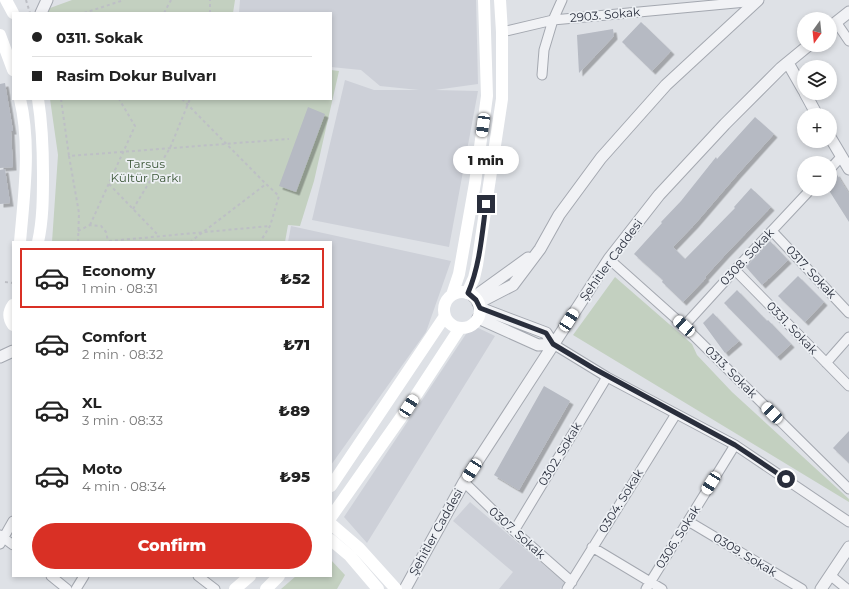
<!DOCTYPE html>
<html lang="en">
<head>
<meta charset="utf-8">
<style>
  :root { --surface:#fff; --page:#f2f2f2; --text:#222; --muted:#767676; --line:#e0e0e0; --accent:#d93025 }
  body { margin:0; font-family:Montserrat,sans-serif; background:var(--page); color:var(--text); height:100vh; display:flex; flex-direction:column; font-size:15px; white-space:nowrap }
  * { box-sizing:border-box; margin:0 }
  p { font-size:13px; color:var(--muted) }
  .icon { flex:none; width:22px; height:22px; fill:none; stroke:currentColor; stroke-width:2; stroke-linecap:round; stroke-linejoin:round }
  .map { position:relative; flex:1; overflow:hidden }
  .drawer { position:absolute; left:12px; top:241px; width:320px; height:336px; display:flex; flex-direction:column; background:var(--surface); border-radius:0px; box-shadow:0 2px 6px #0003 }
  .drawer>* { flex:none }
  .top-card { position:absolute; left:12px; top:12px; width:320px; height:88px; border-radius:0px; box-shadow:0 2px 6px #0003; display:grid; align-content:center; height:88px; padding:0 20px; background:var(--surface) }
  .needle { width:26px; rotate:195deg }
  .controls { position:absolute; left:797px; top:12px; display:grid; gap:8px }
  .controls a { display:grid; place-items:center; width:40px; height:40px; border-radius:50%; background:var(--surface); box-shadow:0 2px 6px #0003; font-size:20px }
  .end { position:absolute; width:18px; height:18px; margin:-9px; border:5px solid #292e3c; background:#fff; box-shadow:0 0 0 2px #fff }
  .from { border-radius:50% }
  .bubble { position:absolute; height:28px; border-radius:14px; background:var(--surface); box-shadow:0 2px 6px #0003; font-size:13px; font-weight:800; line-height:28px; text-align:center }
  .car { position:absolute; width:12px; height:24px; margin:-12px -6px; border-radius:5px; box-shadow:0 0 3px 1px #0007; background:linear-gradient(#fff 24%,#345 0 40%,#fff 0 76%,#345 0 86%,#fff 0) }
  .top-card b { display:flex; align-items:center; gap:14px; height:38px; font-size:15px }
  .top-card b+b { border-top:1px solid var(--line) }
  .top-card i { width:10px; height:10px; background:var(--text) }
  ul { padding:7px 0 0; list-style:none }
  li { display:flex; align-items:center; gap:12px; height:60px; margin:0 8px 6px; padding:0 12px; border:2px solid transparent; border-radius:0px }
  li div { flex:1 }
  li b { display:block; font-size:15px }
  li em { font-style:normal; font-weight:800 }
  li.active { border-color:var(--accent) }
  li>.icon { width:36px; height:36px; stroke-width:1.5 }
  .action { display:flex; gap:8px; margin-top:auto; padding:8px 20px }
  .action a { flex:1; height:46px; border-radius:24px; background:var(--accent); color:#fff; font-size:16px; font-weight:800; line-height:46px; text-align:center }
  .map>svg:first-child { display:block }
  .built { fill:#cdd0d8 }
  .green { fill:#c3d0c0 }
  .building { fill:#b6bac3; filter:url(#shadow) }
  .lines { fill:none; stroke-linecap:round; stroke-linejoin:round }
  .minor-casing { stroke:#a4a8b0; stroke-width:11 }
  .tertiary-casing { stroke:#a4a8b0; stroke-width:13 }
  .path { stroke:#bdbfc5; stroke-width:2; stroke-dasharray:3 3; stroke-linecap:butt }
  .minor { stroke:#f1f2f5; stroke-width:9 }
  .tertiary { stroke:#f1f2f5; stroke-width:11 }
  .secondary { stroke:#fff; stroke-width:12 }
  .route { stroke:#292e3c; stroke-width:5 }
  .labels { text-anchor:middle; stroke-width:3.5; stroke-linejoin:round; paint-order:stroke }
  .street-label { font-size:12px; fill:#292e3c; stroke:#edf0f4 }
  .park-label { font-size:12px; fill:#3b5637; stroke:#edf0f4 }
</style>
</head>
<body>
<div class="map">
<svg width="849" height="589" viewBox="0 0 849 589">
  <defs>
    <filter id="shadow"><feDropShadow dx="3.5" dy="3.5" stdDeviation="0" flood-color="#0004"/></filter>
  </defs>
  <rect width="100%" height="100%" fill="#dee1e6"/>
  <path class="built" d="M240,0H476L478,84L435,90L478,91L449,247L312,220L345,80L374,90H419L380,86L361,70L331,67V13H239Z
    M291,226L451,261L426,332L331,465V242H288Z
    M472,325L495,336L367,543L344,517Z
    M470,502L565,583L560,589H499L513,572L453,521Z"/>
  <path class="green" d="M72,0H235L233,13H47L50,8Z
    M331,70L339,71L314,181L300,226L288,225L285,242H52L58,155L50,99H331Z
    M615,277L692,344L697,355L732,392L849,499V502L573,335Z
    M331,560L345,575L337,589H281L296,576H331Z"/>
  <path class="building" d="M641,22L671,51L652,71L622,42Z
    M613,29L614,36L579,73L577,35Z
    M5,83L13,131H11L13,167L0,168V84Z
    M308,107L325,114L296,192L279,186Z
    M755,117L774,134L737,175L695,224L673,247L685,259L735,208L734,207L751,188L771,207L725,255L705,277L706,278L683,302L662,282L663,280L634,254L662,223L661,222L681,201L716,157L717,159Z
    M5,169L10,203L0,204V170Z
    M836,173L849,194V222L830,192V179Z
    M770,241L788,260L762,285L746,267Z
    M798,276L824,302L805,322L778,296Z
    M737,290L767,321L768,320L791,344L777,357L724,303Z
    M713,313L739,341L725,353L703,323Z
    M544,386L570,401L519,490L494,475Z
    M849,431V463L833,448Z"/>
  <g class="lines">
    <defs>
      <path id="minor" d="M836,22L849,41
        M502,32L553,20L757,1
        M542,75L544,50L553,20L562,0
        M830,169L841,157
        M772,231L849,313
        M609,259L684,326L849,489
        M735,270L849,386
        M684,326L735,270L811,189
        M553,344L607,377L735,445L849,522
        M826,363L849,337
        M464,482L514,531L572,582
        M688,521L802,589
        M514,531L607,377
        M0,535L13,545
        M0,544L13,521
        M592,547L662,589
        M830,575L847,589
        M51,576L67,589
        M198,576L215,589
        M76,589L84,576
        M567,589L676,414
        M646,589L735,445"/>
      <path id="tertiary" d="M41,13L47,0
        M830,27L849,12
        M788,63L804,91
        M805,93L817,115
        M830,137L849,169
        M474,297L528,258
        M478,303L513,285L540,249L559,215L601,158L666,85L758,0
        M480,308L546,333L553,344
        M478,318L538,345L553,344
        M0,357L13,351
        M405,589L464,482L609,259L659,195L725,124L781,68L809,45
        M821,589L849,547"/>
    </defs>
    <use href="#minor" class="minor-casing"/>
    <use href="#tertiary" class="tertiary-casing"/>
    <path class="path" d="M26,0L30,13
      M84,13L124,0
      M164,13L171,0
      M210,13V0
      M61,99L69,156
      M182,99L266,184
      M109,184L159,236
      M133,209L170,148L190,99
      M90,225L135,126L119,99
      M78,231L90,225L101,226L106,232L108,241
      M109,241L270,226
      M78,242L79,213L69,156L289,139
      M190,242L266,184L279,196L270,226L260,242
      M5,282L13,283"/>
    <use href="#minor" class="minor"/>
    <use href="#tertiary" class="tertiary"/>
    <path class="secondary" d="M6,0L13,13
      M0,35L13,70
      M20,99C31,145 24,195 20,242
      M38,242C43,220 43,196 43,174C43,149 42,124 38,99
      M444 310a18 18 0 1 1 36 0a18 18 0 1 1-36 0Z
      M467,293L474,278L477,265L502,99V32L500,0
      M452,295L459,274L475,183L487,96L484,0
      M13,305C8,312 8,318 13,325
      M331,486L445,316
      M331,517L409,406L460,328
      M331,524L359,548L396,589
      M331,540L350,556L378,589
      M235,589L250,576
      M266,589L279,576"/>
  </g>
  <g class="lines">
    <path class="route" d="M486,204C482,234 480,265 468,293L476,300L480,308L546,333L553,344L593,368L735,445L786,479"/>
  </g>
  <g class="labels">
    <g class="street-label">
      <text transform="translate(605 15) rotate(-5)" y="4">2903. Sokak</text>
      <text transform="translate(747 257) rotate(-47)" y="4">0308. Sokak</text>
      <text transform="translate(611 260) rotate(-54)" y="4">Şehitler Caddesi</text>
      <text transform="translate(811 272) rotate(47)" y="4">0317. Sokak</text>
      <text transform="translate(792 328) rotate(46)" y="4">0331. Sokak</text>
      <text transform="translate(731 372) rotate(45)" y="4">0313. Sokak</text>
      <text transform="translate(560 454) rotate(-59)" y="4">0302. Sokak</text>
      <text transform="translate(621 501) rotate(-58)" y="4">0304. Sokak</text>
      <text transform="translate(436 532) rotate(-61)" y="4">Şehitler Caddesi</text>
      <text transform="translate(517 533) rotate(42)" y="4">0307. Sokak</text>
      <text transform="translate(678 537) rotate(-58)" y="4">0306. Sokak</text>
      <text transform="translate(745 555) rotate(31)" y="4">0309. Sokak</text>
    </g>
    <g class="park-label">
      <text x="146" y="168">Tarsus<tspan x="146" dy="14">Kültür Parkı</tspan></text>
    </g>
  </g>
</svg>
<div class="controls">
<a><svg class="needle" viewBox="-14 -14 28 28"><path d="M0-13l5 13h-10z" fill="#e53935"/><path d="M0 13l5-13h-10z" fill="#767676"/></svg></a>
<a><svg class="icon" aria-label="layers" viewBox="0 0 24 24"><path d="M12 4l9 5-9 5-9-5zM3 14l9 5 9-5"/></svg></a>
<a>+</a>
<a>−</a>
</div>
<i class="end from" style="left:786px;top:479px"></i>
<i class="end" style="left:486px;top:204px"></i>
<div class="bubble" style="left:453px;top:146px;width:66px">1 min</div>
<i class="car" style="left:483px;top:125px;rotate:188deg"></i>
<i class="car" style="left:569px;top:320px;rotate:33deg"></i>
<i class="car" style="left:684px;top:326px;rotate:312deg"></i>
<i class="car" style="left:409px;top:406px;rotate:33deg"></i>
<i class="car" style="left:772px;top:413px;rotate:315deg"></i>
<i class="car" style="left:472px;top:470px;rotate:213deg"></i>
<i class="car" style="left:711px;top:483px;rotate:212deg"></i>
<div class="top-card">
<b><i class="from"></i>0311. Sokak</b>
<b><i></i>Rasim Dokur Bulvarı</b>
</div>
<section class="drawer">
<ul>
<li class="active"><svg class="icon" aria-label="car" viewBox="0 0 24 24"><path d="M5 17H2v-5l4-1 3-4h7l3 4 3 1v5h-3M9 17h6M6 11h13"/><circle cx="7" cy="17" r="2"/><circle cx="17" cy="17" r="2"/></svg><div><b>Economy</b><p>1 min · 08:31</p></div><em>₺52</em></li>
<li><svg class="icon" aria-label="car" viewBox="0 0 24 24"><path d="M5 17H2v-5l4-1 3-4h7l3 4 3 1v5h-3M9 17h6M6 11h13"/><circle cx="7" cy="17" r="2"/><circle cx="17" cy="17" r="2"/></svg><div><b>Comfort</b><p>2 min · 08:32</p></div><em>₺71</em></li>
<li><svg class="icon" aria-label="car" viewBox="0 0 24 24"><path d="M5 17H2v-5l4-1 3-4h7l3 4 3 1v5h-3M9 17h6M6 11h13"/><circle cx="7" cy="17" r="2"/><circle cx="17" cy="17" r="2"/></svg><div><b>XL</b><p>3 min · 08:33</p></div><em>₺89</em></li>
<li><svg class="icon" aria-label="car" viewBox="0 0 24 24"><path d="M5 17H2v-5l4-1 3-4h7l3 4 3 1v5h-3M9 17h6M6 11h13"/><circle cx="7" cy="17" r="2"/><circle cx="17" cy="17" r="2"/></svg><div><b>Moto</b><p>4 min · 08:34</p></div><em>₺95</em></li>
</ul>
<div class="action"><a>Confirm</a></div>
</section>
</div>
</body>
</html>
